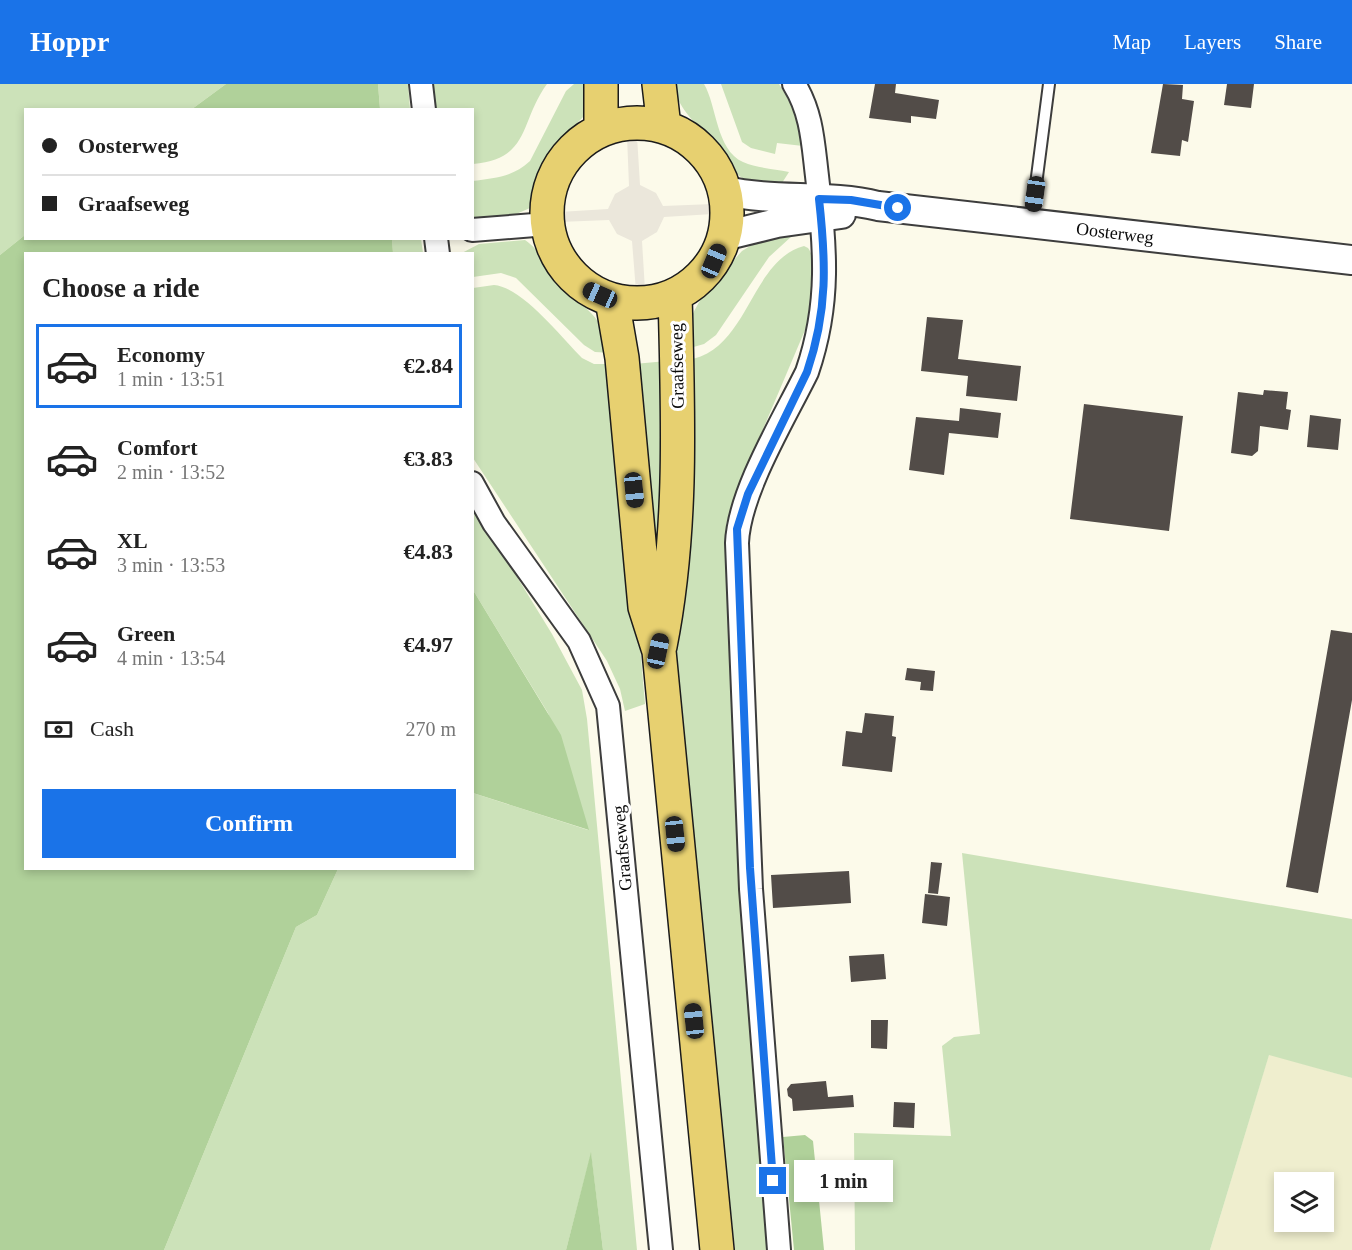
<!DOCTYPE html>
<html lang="en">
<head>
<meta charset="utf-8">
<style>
  :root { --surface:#fff; --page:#f2f2f2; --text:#222; --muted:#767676; --line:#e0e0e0; --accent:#1a73e8 }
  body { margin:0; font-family:Georgia,serif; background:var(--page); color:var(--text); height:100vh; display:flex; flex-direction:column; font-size:22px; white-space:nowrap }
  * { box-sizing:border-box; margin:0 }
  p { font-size:20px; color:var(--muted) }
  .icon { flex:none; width:33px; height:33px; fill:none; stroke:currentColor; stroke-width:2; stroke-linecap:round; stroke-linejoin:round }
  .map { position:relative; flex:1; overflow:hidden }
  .side { position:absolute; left:24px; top:168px; width:450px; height:618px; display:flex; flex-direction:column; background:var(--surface); border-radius:0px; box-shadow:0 3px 9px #0003 }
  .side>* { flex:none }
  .top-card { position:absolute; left:24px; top:24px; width:450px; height:132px; border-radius:0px; box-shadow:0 3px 9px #0003; display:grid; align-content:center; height:132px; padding:0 18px; background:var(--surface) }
  .fabs { position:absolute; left:1274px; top:1088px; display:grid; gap:12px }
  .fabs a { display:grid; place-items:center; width:60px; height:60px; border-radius:0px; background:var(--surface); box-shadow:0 3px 9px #0003; font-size:30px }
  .end { position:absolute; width:27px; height:27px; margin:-14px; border:8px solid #1a73e8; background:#fff; box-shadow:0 0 0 3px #fff }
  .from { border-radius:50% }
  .bubble { position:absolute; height:42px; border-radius:0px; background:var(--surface); box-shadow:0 3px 9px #0003; font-size:20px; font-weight:700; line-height:42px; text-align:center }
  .car { position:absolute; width:18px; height:36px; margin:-18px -9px; border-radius:8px; box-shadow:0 0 4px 2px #0007; background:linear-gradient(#222 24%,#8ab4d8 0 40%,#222 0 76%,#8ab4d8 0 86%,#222 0) }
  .top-card b { display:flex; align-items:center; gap:21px; height:57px; font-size:22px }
  .top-card b+b { border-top:2px solid var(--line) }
  .top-card i { width:15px; height:15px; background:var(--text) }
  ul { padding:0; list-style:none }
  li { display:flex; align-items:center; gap:18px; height:84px; margin:0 12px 9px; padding:0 6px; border:3px solid transparent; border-radius:0px }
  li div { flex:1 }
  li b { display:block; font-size:22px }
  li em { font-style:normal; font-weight:700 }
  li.on { border-color:var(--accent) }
  li>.icon { width:54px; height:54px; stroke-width:1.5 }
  h2 { padding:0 18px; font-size:27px; line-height:72px }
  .pay { display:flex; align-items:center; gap:15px; height:66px; padding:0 18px; font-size:22px }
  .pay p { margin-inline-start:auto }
  .action { display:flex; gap:12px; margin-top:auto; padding:12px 18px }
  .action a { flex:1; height:69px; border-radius:0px; background:var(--accent); color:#fff; font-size:24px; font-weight:700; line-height:69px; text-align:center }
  header { display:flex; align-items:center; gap:36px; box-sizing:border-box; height:84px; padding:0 30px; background:var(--accent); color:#fff }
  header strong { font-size:28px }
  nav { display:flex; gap:33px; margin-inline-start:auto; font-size:21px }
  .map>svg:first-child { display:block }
  .farmland { fill:#efeece; fill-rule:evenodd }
  .green { fill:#cce2b9 }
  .forest { fill:#b0d19a }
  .plaza { fill:#ebe7db }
  .building { fill:#524c48 }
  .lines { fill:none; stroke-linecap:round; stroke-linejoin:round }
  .service-casing { stroke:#3d3d3d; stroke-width:14 }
  .minor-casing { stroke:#3d3d3d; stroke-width:26 }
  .tertiary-casing { stroke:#3d3d3d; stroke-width:32 }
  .primary-casing { stroke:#1b1b1b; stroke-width:36 }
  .service { stroke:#fff; stroke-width:10 }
  .minor { stroke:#fff; stroke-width:22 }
  .tertiary { stroke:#fff; stroke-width:28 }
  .primary { stroke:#e7d070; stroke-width:33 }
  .route { stroke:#1a73e8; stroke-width:8 }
  .labels { text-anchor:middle; stroke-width:6; stroke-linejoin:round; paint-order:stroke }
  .street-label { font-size:18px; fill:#0a0a0a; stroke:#fff }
</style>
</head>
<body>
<header>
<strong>Hoppr</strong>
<nav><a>Map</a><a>Layers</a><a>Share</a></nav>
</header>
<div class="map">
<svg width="1352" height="1166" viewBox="0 0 1352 1166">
  <rect width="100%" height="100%" fill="#fcfaea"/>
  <path class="farmland" d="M1269,970L1352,994V1166H1210ZM1284,1098H1323V1137H1284Z"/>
  <path class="green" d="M0,0H226L192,25L26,26L25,151L0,171Z
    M378,0H408L410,25H380Z
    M433,0H547C519,38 531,75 473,80L472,26L435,25Z
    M574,0H591L585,31L558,59L542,83L530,124L514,131L473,135L472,97C495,94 513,93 530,77L566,7Z
    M673,0H704C717,22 716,66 743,78C757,84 774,85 789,88L782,99L776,101C767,99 753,100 744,95C731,88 724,71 715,60C697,39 679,28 673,0Z
    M721,0H779L797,30L803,62L777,59L775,70L751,64L742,58Z
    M783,149L792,152L769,173L716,251L704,260L690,264L692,231L704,209L742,167L755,159L781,153Z
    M392,155H421L423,169H393Z
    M525,156C544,170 539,176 553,192C580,226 599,222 612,269L595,268L584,261L516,194L501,189L473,193L472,170H460L479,160Z
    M804,162L808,164C820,179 812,221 808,239L733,416L726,441L737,760L767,1166H735L679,633L675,554L686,276C749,268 749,177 804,162Z
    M494,201C522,203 562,254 582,274L594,280H616L645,620L625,627L620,605L607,577L473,374V204Z
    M667,277L660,515L634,280Z
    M473,421L552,550L582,606L587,635L637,1166H603L591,1070L566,1166H164L296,843L317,831L338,785L472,784L473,709L588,746L548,629L473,506Z
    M962,769L1352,835V994L1269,971L1210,1166H855L854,1049L951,1052L942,962L954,953L980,950Z"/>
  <path class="forest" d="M226,0H378L380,25H192Z
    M25,151L26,154L392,155L393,169L26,170V784L338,785L317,831L296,843L164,1166H0V171Z
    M473,506L561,651L589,746L473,709Z
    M805,1051L813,1057L824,1166H794L783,1053Z
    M591,1068L603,1166H566Z"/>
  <path class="plaza" d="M631,51L637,52L640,101L656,109L663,122L713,120L714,124L713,130L664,133L657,148L642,157L645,206L640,208L636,207L632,157L617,150L609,136L559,138L558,133L559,128L608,125L615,110L629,102L627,52Z"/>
  <path class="building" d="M875,0H896L895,9L939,16L936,35L911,32V39L869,34Z
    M1163,0L1183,1L1182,15L1194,17L1188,58L1182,56L1180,72L1151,69Z
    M1227,0H1254L1251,24L1224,21Z
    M927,233L963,236L958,275L1021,282L1017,317L966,312L968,292L921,287Z
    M1264,306L1288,308L1286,325L1291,326L1288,346L1260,342L1258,367L1252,372L1231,369L1238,308L1263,311Z
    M1084,320L1183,332L1169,447L1070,435Z
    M960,324L1001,329L998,354L949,349L944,391L909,386L916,333L959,337Z
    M1310,331L1341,335L1338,366L1307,363Z
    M1331,546L1352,549V616L1318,809L1286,803Z
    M907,584L935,587L933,607L920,606L921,598L905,596Z
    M865,629L894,632L892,652L896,653L892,688L842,682L846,647L862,649Z
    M931,778L942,779L938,810L928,809Z
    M849,787L851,819L773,824L771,791Z
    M925,810L950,813L947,842L922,839Z
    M884,870L886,895L851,898L849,872Z
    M871,936H888L887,965L871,964Z
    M826,997L828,1013L853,1011L854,1023L793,1027L792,1015L788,1012L787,1005L791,1000Z
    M894,1018L915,1019L914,1044L893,1043Z"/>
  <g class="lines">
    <defs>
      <path id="service" d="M1031,139L1049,0"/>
      <path id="minor" d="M421,0L424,26
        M472,146L547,140
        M436,154L438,170
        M472,399L494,439L579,557L608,622L661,1166
        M779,1166L751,805L737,459C739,408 784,335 807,288C831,218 825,163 817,92C813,59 812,29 794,0"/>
      <path id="tertiary" d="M725,107C776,118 828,110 878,122L1352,176
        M724,152L777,139L841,130"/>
      <path id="primary" d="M601,0V46
        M659,0L664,43
        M547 129a90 90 0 1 1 180 0a90 90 0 1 1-180 0Z
        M612,216L622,274L645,523L659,567L717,1166
        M660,562C683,446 678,328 675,211"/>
    </defs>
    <use href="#service" class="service-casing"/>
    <use href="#minor" class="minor-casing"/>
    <use href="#tertiary" class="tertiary-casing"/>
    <use href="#primary" class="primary-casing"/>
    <use href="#service" class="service"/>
    <use href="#minor" class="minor"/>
    <use href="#tertiary" class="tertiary"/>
    <use href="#primary" class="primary"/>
  </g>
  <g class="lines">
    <path class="route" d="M773,1097L750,784L737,445L748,410L807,288C828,226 826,178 819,115L851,116L898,124"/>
  </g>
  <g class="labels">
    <g class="street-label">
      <text transform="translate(1115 149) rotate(7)" y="6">Oosterweg</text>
      <text transform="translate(677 282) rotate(-91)" y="6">Graafseweg</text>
      <text transform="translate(622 764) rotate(-95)" y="6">Graafseweg</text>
    </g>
  </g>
</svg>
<div class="fabs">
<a><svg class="icon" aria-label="layers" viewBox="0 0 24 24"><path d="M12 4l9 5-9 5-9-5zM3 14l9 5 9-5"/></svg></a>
</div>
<i class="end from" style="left:898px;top:124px"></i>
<i class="end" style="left:773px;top:1097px"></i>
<div class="bubble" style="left:794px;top:1076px;width:99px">1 min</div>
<i class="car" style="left:1035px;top:110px;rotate:188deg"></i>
<i class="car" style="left:714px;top:177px;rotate:23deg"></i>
<i class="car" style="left:600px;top:211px;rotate:294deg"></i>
<i class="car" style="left:634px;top:406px;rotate:174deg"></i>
<i class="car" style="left:658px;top:567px;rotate:12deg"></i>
<i class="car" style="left:675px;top:750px;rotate:174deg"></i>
<i class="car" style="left:694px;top:937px;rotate:354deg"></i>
<div class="top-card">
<b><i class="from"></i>Oosterweg</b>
<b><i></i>Graafseweg</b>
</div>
<section class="side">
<h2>Choose a ride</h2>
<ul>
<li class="on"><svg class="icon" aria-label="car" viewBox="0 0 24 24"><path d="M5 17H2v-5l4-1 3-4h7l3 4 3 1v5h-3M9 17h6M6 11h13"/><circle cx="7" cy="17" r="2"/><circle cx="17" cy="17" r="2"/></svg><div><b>Economy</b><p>1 min · 13:51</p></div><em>€2.84</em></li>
<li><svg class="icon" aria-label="car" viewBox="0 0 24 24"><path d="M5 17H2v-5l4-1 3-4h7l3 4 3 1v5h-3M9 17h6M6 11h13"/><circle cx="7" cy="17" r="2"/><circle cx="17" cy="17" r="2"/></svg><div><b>Comfort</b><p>2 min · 13:52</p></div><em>€3.83</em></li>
<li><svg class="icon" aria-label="car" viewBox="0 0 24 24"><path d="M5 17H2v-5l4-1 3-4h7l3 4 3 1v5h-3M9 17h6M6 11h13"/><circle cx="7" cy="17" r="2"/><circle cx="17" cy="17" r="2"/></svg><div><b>XL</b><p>3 min · 13:53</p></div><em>€4.83</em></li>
<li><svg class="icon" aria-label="car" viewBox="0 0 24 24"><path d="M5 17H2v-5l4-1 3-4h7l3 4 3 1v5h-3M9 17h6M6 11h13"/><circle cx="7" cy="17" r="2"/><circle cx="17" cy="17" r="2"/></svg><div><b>Green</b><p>4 min · 13:54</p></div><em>€4.97</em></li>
</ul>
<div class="pay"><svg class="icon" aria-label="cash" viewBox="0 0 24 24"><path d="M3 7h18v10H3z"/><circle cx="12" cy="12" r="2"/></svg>Cash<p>270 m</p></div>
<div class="action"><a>Confirm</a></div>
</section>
</div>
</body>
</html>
